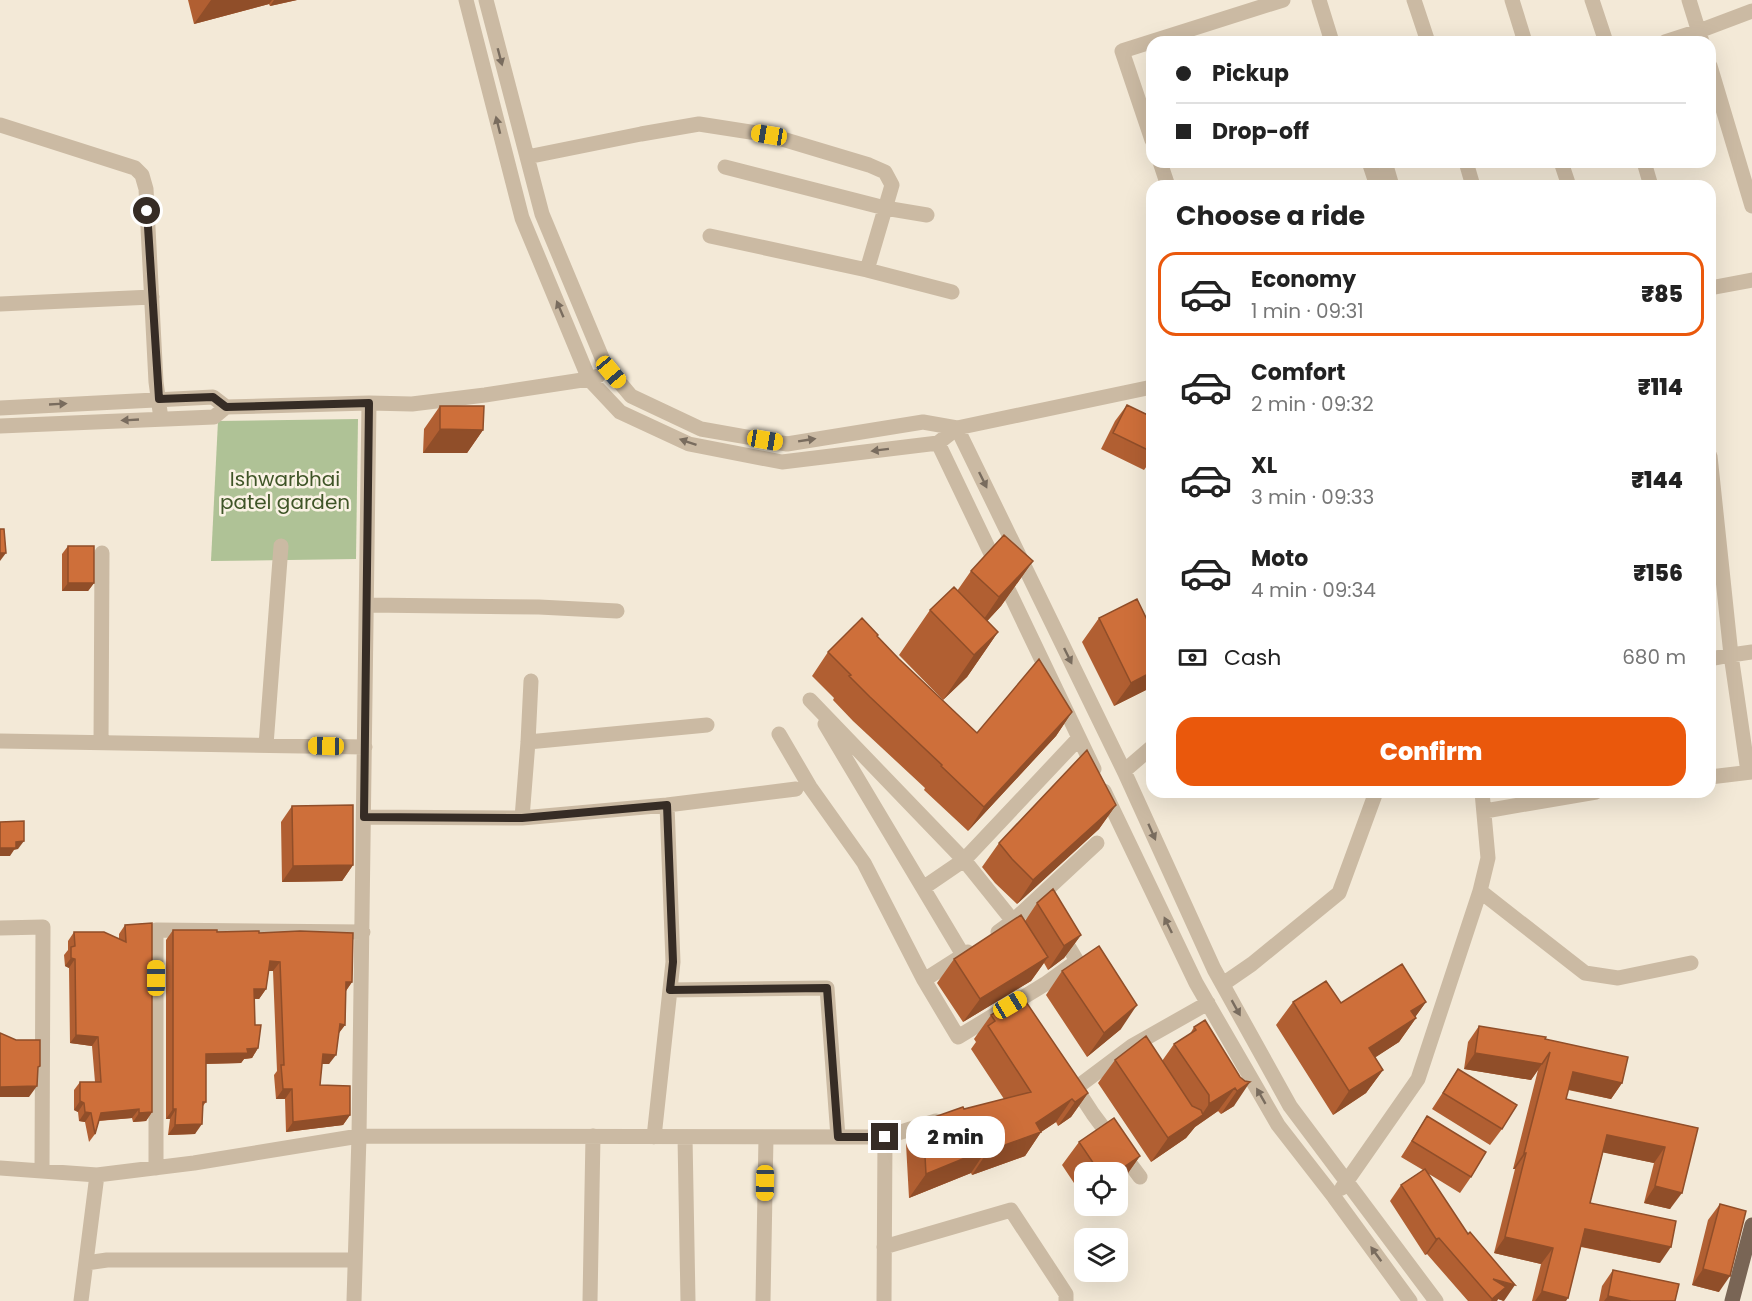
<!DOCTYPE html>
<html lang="en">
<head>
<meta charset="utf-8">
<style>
  :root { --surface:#fff; --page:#f6f6f6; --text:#222; --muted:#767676; --line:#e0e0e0; --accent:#ea580c }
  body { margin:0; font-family:Poppins,sans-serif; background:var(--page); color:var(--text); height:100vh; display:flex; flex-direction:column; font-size:22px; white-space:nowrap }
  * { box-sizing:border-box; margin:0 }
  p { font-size:20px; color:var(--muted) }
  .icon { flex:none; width:33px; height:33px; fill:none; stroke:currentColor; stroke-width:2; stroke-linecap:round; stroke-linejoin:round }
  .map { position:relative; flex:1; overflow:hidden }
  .drawer { position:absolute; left:1146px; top:180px; width:570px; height:618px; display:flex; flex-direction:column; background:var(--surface); border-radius:18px; box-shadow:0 6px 24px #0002 }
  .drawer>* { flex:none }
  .top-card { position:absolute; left:1146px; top:36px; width:570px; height:132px; border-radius:18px; box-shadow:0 6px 24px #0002; display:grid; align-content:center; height:132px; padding:0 30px; background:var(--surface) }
  .tools { position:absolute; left:1074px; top:1162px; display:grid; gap:12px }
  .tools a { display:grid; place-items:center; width:54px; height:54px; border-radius:12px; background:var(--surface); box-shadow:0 6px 24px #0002; font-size:30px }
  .end { position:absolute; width:27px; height:27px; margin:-14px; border:8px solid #362c25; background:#fff; box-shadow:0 0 0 3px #fff }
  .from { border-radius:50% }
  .bubble { position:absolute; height:42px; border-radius:18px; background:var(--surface); box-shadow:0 6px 24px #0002; font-size:20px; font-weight:800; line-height:42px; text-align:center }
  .car { position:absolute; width:18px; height:36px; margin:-18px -9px; border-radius:8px; box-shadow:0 0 4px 2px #0007; background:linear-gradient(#f5c518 24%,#345 0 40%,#f5c518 0 76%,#345 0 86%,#f5c518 0) }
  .top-card b { display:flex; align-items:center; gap:21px; height:57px; font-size:22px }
  .top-card b+b { border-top:2px solid var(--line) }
  .top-card i { width:15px; height:15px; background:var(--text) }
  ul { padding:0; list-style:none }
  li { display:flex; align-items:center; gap:18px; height:84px; margin:0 12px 9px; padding:0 18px; border:3px solid transparent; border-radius:18px }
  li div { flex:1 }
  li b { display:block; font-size:22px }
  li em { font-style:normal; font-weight:800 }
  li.active { border-color:var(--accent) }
  li>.icon { width:54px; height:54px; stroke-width:1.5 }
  h2 { padding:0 30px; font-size:27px; line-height:72px }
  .pay { display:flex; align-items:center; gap:15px; height:66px; padding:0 30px; font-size:22px }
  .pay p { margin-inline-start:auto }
  .primary-button { display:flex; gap:12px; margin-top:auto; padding:12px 30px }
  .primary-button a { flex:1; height:69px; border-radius:18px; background:var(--accent); color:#fff; font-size:24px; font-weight:800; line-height:69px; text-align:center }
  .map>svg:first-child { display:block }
  .green { fill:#afc296 }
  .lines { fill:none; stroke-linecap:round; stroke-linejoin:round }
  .minor { stroke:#cbbaa3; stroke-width:15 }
  .major { stroke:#796555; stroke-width:15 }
  .wall { fill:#b15f32 }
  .shaded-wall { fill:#904e29 }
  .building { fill:#ce6f3a; stroke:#904e29; stroke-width:1.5 }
  .oneway { fill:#796c5e }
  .route { stroke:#362c25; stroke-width:8 }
  .labels { text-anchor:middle; stroke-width:5; stroke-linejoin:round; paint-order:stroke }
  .park-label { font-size:20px; fill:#3f5527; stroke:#faf2e4 }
</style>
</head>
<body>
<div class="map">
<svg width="1752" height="1301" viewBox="0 0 1752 1301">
  <rect width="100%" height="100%" fill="#f3e9d7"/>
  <path class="green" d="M358,419L356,559L211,561L218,421Z"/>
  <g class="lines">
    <path class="minor" d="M466,0L522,218L589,379L620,412L689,444L782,462L938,443L957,428L1152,387
      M486,0L542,214L605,365L631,396L701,429L787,444L923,422L957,428L1124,771L1214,969L1290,1106L1436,1301
      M1319,0L1332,42
      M1414,0L1428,42
      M1512,0L1525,42
      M1592,0L1606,42
      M1689,0L1702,42
      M1665,42L1699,31L1752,11
      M1710,66L1752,206
      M0,125L135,168L142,175L146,189L156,382L161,419
      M1152,140L1122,51L1283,0
      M527,157L641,134L699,124L769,135L869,165L885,172L892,185L867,270L710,236
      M1160,162L1168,186
      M1369,162L1377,186
      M1385,162L1392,186
      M1466,162L1473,186
      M1561,162L1569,186
      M1644,162L1651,186
      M725,167L885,208L927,215
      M867,270L952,292
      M1710,288L1752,280
      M0,304L152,297
      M0,408L213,397L226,407L369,403L412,404L485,395L589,379L598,376
      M0,426L214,417L226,407
      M938,443L1094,769
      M1710,456L1731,655L1752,652
      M368,605L539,607L617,611
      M1710,659L1731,655L1748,772
      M810,700L964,860L1079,738
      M825,724L963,955
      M779,734L810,787L864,863L924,980L968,952
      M0,741L365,747
      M528,742L707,725
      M101,743L102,553
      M266,745L281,546
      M1124,771L1152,747
      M1710,777L1752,772
      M1104,791L1196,983L1278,1125L1334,1197L1410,1301
      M667,805L796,789
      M1485,811L1596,792
      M364,817L522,818L667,805L673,962L654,1137
      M522,818L528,742L531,681
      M923,888L964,860L1013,921L998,932
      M1480,891L1585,973L1618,978L1691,963
      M1013,921L1097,843
      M0,928L43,927L42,1171
      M924,980L958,1037L1045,984L1077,961L1039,897
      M1223,984L1252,964L1339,893L1376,792
      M670,990L827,988L838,1137
      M685,1137L688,1301
      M0,1168L97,1175L194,1163L359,1136L885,1137L936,1121
      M156,1168V930L363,932
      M1140,1177L1093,1114L1076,1088L1132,1046L1208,1003
      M1342,1188L1418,1079L1480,891L1488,858L1482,792
      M884,1247L1011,1210L1066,1294V1301
      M86,1263L107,1260H355
      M81,1301L97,1175
      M354,1301L359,1136L369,403
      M590,1301L593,1136
      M763,1301L766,1137
      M884,1301L885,1137"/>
    <path class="major" d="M1732,1301L1752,1225"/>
  </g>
  <path class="wall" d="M188,0H297L270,6L269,4L194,24Z
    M1127,405L1152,417V459L1144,470L1101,449L1115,421Z
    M440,406L483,430L467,453H423L424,429Z
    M68,546L94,583L88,591H62V554Z
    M1033,561L1001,606L987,621L998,632L967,677L943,700L899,655L930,610L957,591L971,571Z
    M1099,618L1152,630V687L1114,706L1082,642Z
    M877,637L899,659L977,733L1072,712L1056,736L968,831L924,790L925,788L853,721L833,700L834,698L812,676L828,652Z
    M1116,805L1099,829L1017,904L995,883L982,867L999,843Z
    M292,806L353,865L342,881L282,882L281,822Z
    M1037,903L1081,935L1064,958L1048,970L1044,963L1031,981L963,1022L937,983L954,959L1025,921Z
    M125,925L152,1112L146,1121L133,1122L132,1118L99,1121L95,1134L89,1142L85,1122L79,1121L78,1112L74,1110V1090L80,1082H95L92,1046L70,1043L69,968L65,966L64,955L68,950V941L74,932L119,939V934Z
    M173,930L259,933L352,982L346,991L345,1025L339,1033L329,1064H322L320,1085L350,1115L343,1125L286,1132L285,1099H276L274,1075L277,1071L273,971H268L266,989L259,999H254L255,1025L258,1048L252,1058L244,1059L241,1063L206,1064V1102L203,1106L195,1134L168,1135L170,1119H166V940Z
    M1062,971L1121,1029L1087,1057L1046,995Z
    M1293,1002L1341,1003L1426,1002L1415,1017L1416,1018L1399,1042L1375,1057L1383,1070L1366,1093L1333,1115L1276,1025Z
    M991,1015L1088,1093L1071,1117L1058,1126L1056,1122L1041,1132L1025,1156L972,1175L971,1173L909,1198L906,1144L923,1121L1004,1099L971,1049L976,1042L974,1039Z
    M1479,1026L1545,1039L1622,1083L1611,1099L1568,1090L1566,1099L1698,1128L1670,1209L1644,1203L1654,1163L1603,1152L1590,1203L1660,1263L1581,1247L1566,1301H1532L1541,1264L1494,1253L1515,1169H1513L1538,1070L1531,1080L1464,1069L1468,1042Z
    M1194,1027L1240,1077L1234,1106L1221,1114L1218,1111L1195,1127L1186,1138L1151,1162L1098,1083L1115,1060L1162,1061L1174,1044L1190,1034Z
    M1458,1069L1502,1129L1490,1145L1432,1109Z
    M1427,1116L1471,1177L1460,1193L1429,1174L1504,1301L1498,1299L1497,1301H1468L1427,1254L1425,1255L1390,1201L1401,1185L1423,1170L1401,1157Z
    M1079,1142L1140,1156L1123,1180L1118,1173H1084V1198L1062,1165Z
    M1720,1204L1719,1292L1692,1285L1708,1220Z
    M1613,1270L1675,1301H1599L1602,1286Z"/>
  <path class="shaded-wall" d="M211,0H272L269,4L194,24Z
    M274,0H297L270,6Z
    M440,429L483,430L467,453H423Z
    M0,553H6L0,561Z
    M1033,561L1001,606L968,642L999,597Z
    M68,583H94L88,591H62Z
    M998,632L967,677L943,700L974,655Z
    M1152,672V687L1114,706L1131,683Z
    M1072,712L1056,736L968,831L984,807Z
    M1116,805L1099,829L1017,904L1033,880Z
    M24,841L18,849L14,850L10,856H0V848L16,842Z
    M353,865L342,881L282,882L293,866Z
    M1081,935L1064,958L1048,970L1064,946Z
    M1048,957L1031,981L963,1022L980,999Z
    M71,958L75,959L69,968L65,966Z
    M270,961L280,962L273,971H263Z
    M346,982H352L345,992Z
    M254,989H266L259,999L247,998Z
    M1426,1002L1413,1020L1416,1018L1399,1042L1353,1072L1369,1048L1411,1011Z
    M1137,1005L1121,1029L1087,1057L1104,1033Z
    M340,1024L345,1025L338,1034Z
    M76,1035L98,1037L92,1046L70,1043Z
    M258,1048L252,1058L244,1059L241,1063L199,1064L206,1054Z
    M1475,1053L1542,1064L1531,1080L1464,1069Z
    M323,1054L336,1055L329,1064H316Z
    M1383,1070L1366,1093L1333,1115L1349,1091Z
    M1573,1072L1622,1083L1611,1099L1562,1088Z
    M1250,1082L1234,1106L1221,1114L1237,1091Z
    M37,1086L29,1097H0V1087Z
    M1235,1088L1218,1111L1195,1127L1186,1138L1151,1162L1168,1138L1201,1116L1209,1104Z
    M283,1089H292L285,1099H276Z
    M1088,1093L1071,1117L1058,1126L1075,1102Z
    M1072,1099L1056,1122L1041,1132L1025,1156L972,1175L988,1151L1036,1123Z
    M80,1101L84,1103L78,1112L74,1110Z
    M139,1109L132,1118L95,1121L101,1113Z
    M173,1109H176L170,1119H166Z
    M85,1112L91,1113L85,1122L79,1121Z
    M152,1112L146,1121L133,1122L139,1113Z
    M350,1115L343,1125L286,1132L293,1122Z
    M202,1124L195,1134L168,1135L175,1125Z
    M1607,1135L1665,1147L1654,1163L1596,1151Z
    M987,1149L971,1173L909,1198L926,1174Z
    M1524,1153H1526L1515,1169H1513Z
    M1140,1156L1123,1180L1118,1183V1173H1115Z
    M1655,1186L1682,1193L1670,1209L1644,1203Z
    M1585,1229L1671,1247L1660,1263L1574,1245Z
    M1505,1237L1553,1248L1541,1264L1494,1253Z
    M1439,1238L1427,1254L1425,1255L1436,1239Z
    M1703,1269L1730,1276L1719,1292L1692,1285Z
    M1493,1279L1515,1285L1504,1301L1498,1299L1497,1301H1491L1493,1298Z
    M1542,1291L1568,1298L1566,1301H1535Z
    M1608,1296L1631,1301H1604Z"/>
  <path class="building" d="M1127,405L1152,417V452L1113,433Z
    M440,406H484L483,430L440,429Z
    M0,529H4L6,553H0Z
    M1004,535L1033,561L999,597L971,571Z
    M68,546H94V583H68Z
    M954,587L998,632L974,655L930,610Z
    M1137,599L1152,630V672L1131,683L1099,618Z
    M862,618L878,635L877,636L899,659L977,733L1039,659L1072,712L984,807L941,766L942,765L870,697L849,676L851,675L828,652Z
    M1087,750L1116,805L1033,880L1012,859L999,843Z
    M353,805V865L293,866L292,806Z
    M24,821V841L16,842V848H0V822Z
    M1053,889L1081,935L1064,946L1037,903Z
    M1021,915L1048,957L980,999L954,959Z
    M152,923V1112L139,1113V1109L101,1113L95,1134L91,1113L85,1112L84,1103L80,1101V1082H101L98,1037L76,1035L75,959L71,958V947L75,946L74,932H104L126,942L125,925Z
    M173,930H217V932L259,931V933L300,931L353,933L352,982H346L345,1025L340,1024L336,1055L323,1054L320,1085L350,1086V1115L293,1122L292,1089H283L281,1065H284L280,962L270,961L266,989H254L255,1025H261L258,1048L247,1049L248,1053L206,1054V1102H203L202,1124L175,1125L176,1109H173Z
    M1099,946L1137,1005L1104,1033L1062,971Z
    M1402,964L1426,1002L1411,1011L1416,1018L1369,1048L1383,1070L1349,1091L1293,1002L1326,981L1341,1003Z
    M1022,996L1088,1093L1075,1102L1072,1099L1036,1123L1041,1132L988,1151L987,1149L926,1174L923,1121L963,1107L964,1109L1031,1092L988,1026L995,1021L991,1015Z
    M1205,1020L1240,1077L1245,1081L1250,1082L1237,1091L1235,1088L1209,1104V1095L1174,1044L1196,1030L1194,1027Z
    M1479,1026L1546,1037L1545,1039L1628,1057L1622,1083L1573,1072L1566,1099L1698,1128L1682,1193L1655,1186L1665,1147L1607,1135L1590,1203L1676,1221L1671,1247L1585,1229L1568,1298L1542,1291L1553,1248L1505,1237L1526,1153H1524L1550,1052L1542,1064L1475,1053Z
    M0,1033L16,1040H40V1066L38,1067L37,1086L0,1087Z
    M1146,1036L1192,1106L1201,1110L1203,1115L1168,1138L1115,1060Z
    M1458,1069L1517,1105L1502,1129L1443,1093Z
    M1427,1116L1486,1152L1471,1177L1412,1141Z
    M1114,1118L1140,1156L1115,1173H1100L1079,1142Z
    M1425,1169L1468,1234L1470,1232L1515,1285L1493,1279L1506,1287L1492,1299L1439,1238L1436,1239L1401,1185Z
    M1720,1204L1746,1211L1730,1276L1703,1269Z
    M1613,1270L1679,1284L1675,1301H1631L1608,1296Z"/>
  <defs><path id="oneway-solid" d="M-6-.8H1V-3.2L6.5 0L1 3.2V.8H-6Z" transform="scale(1.5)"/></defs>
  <g class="oneway">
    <use href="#oneway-solid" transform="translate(500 57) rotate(75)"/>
    <use href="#oneway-solid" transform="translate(498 125) rotate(-104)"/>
    <use href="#oneway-solid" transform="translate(560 309) rotate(-113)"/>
    <use href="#oneway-solid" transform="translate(58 404) rotate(-3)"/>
    <use href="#oneway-solid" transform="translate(130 420) rotate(177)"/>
    <use href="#oneway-solid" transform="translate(807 440) rotate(-9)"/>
    <use href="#oneway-solid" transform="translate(688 442) rotate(-161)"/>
    <use href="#oneway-solid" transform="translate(880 450) rotate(173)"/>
    <use href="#oneway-solid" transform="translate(983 480) rotate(64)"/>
    <use href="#oneway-solid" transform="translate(1068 656) rotate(64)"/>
    <use href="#oneway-solid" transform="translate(1152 832) rotate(66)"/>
    <use href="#oneway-solid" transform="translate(1168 925) rotate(-116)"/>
    <use href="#oneway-solid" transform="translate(1236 1008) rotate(61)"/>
    <use href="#oneway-solid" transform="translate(1261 1096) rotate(-120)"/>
    <use href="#oneway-solid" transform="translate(1376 1254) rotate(-126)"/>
  </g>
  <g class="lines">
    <path class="route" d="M147,211L159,399L213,397L226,407L369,403L364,817L522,818L667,805L673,962L670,990L827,988L838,1137H885"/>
  </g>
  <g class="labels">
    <g class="park-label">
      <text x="285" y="486">Ishwarbhai<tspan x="285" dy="23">patel garden</tspan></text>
    </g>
  </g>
</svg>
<div class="tools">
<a><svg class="icon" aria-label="locate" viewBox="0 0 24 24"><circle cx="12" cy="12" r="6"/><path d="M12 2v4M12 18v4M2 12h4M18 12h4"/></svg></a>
<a><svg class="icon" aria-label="layers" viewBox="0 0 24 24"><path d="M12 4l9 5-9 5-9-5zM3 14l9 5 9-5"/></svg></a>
</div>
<i class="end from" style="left:147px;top:211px"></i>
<i class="end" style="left:885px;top:1137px"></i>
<div class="bubble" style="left:906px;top:1116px;width:99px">2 min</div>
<i class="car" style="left:769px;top:135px;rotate:279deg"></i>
<i class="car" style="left:611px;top:372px;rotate:140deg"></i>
<i class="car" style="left:765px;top:440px;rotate:99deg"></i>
<i class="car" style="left:326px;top:746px;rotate:271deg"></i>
<i class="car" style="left:156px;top:978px;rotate:0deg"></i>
<i class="car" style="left:1010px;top:1005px;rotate:59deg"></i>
<i class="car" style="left:765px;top:1183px;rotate:181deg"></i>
<div class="top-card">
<b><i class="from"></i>Pickup</b>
<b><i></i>Drop-off</b>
</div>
<section class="drawer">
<h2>Choose a ride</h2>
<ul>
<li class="active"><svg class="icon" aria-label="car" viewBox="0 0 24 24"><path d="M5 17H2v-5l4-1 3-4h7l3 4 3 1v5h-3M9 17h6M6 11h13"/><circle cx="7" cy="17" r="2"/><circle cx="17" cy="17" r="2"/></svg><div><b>Economy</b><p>1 min · 09:31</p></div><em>₹85</em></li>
<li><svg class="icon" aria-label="car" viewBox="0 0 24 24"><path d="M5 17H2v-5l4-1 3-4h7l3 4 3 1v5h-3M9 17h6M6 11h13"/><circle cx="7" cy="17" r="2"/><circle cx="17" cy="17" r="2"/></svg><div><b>Comfort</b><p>2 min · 09:32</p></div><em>₹114</em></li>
<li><svg class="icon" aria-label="car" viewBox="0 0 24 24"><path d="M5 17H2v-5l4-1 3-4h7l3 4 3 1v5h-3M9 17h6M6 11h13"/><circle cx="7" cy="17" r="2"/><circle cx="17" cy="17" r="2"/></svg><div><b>XL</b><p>3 min · 09:33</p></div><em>₹144</em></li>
<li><svg class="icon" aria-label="car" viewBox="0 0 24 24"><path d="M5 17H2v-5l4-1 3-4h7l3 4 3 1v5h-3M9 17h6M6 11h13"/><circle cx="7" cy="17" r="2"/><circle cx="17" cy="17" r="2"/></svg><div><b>Moto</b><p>4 min · 09:34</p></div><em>₹156</em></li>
</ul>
<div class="pay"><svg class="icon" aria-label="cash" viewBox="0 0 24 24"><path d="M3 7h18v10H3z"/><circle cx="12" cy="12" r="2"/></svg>Cash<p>680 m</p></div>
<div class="primary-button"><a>Confirm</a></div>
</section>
</div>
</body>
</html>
